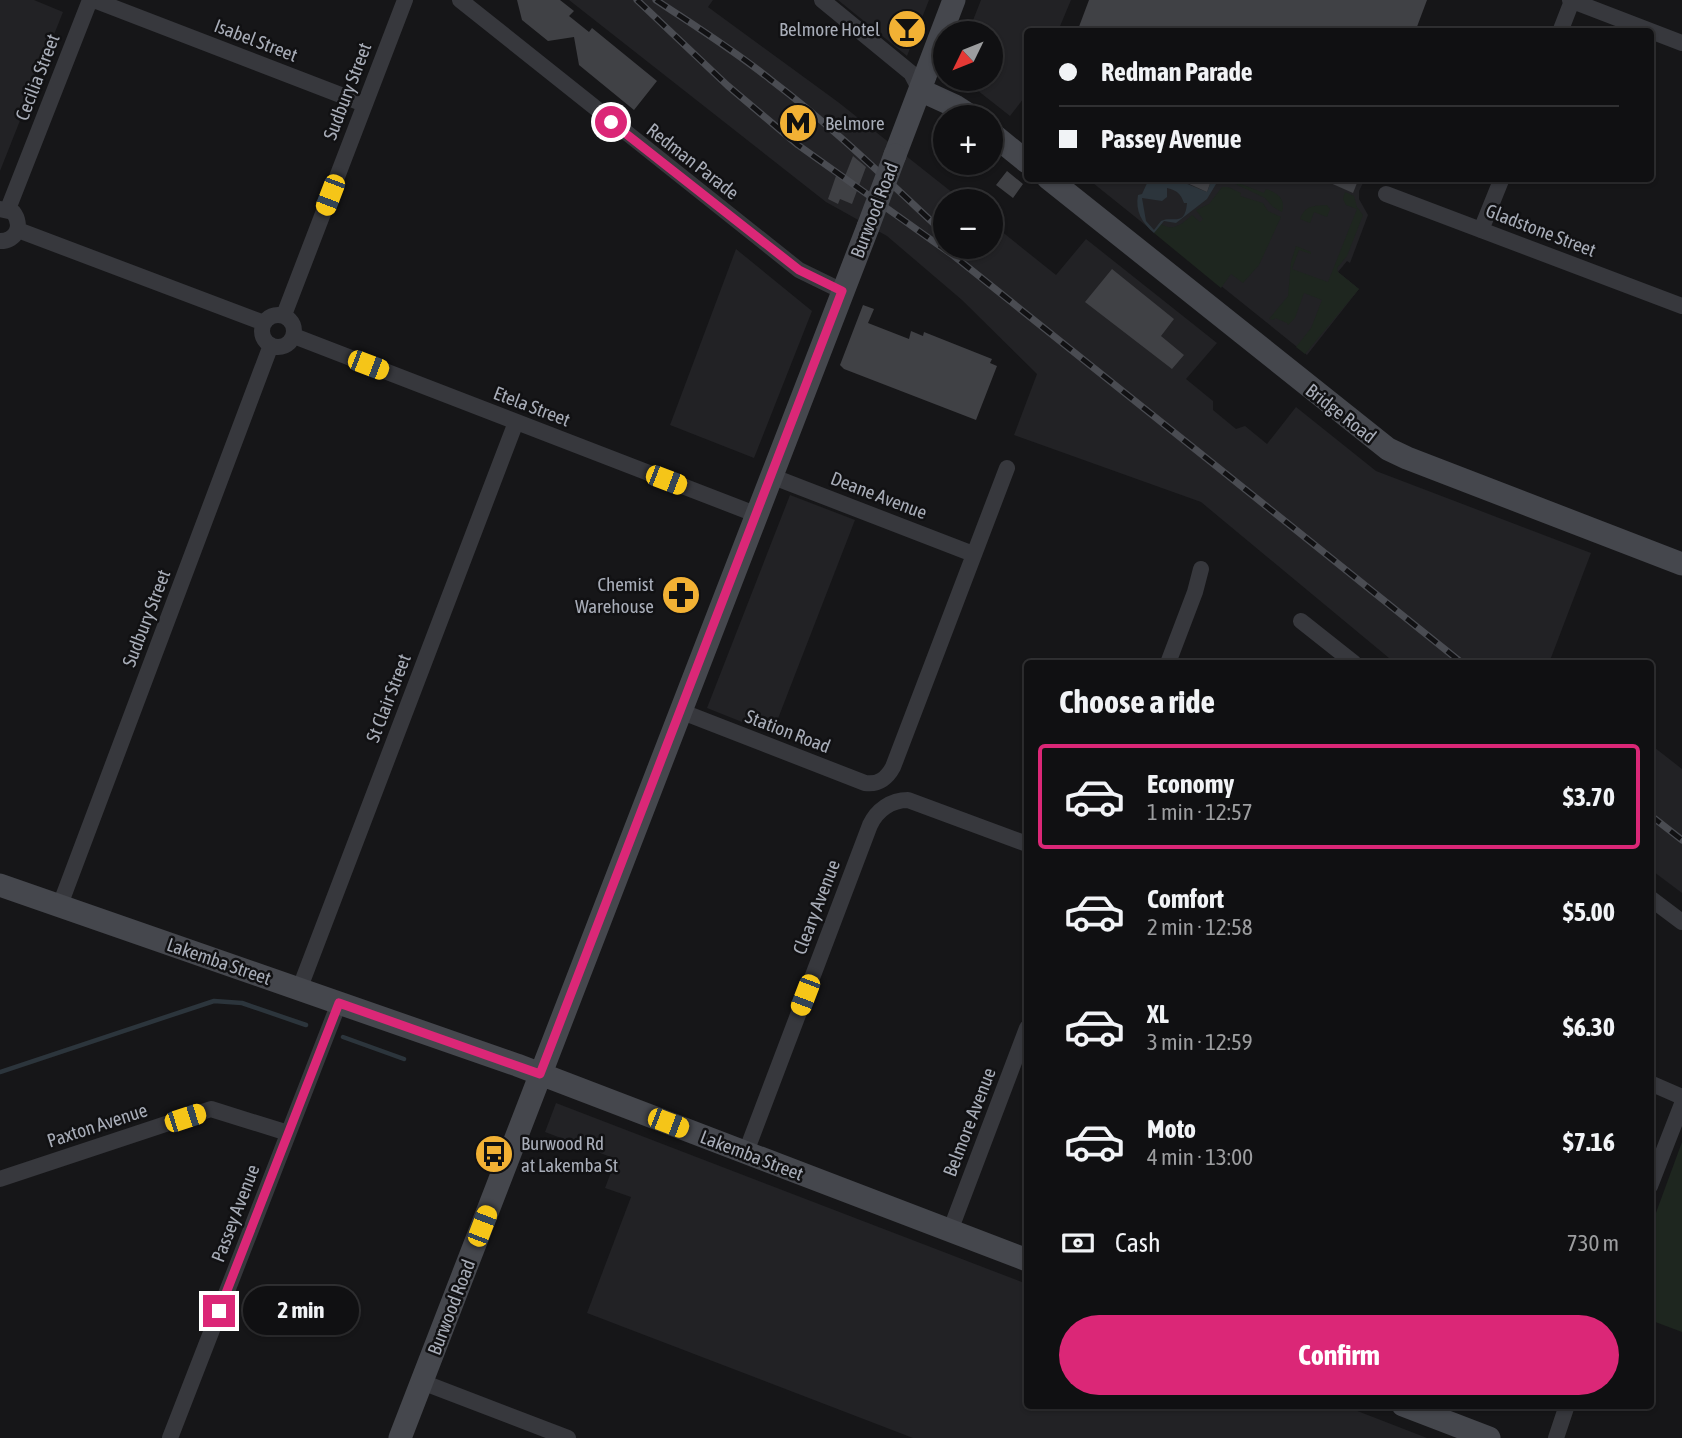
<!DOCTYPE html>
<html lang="en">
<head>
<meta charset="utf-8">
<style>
  :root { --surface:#101012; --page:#19191b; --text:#f1f3f6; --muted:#9c9d9f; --line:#303032; --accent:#db2777 }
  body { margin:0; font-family:"Asap Condensed",sans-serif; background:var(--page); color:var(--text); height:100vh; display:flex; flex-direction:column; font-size:26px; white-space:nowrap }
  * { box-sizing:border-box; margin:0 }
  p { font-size:23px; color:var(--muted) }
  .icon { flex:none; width:38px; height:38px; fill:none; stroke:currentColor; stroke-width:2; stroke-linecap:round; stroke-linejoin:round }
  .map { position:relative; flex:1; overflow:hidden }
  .details { position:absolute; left:1024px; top:660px; width:630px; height:749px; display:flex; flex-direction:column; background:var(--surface); border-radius:7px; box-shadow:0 2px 5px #0004,0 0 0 2px var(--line) }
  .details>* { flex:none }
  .top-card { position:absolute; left:1024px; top:28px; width:630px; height:154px; border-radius:7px; box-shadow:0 2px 5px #0004,0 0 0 2px var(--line); display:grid; align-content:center; height:154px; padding:0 35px; background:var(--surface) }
  .needle { width:46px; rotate:227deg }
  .tools { position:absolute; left:933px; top:21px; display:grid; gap:14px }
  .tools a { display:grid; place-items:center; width:70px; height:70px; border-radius:50%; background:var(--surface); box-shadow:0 2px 5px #0004,0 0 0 2px var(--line); font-size:35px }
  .end { position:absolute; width:32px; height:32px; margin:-16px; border:9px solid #db2777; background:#fff; box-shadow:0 0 0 4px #fff }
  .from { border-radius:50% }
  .bubble { position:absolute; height:49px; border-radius:24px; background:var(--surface); box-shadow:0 2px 5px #0004,0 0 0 2px var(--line); font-size:23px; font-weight:700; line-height:49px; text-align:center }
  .car { position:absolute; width:21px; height:42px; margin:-21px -10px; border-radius:9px; box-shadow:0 0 5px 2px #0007; background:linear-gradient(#f5c518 24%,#345 0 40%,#f5c518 0 76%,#345 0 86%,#f5c518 0) }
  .top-card b { display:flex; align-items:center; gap:24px; height:66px; font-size:26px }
  .top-card b+b { border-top:2px solid var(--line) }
  .top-card i { width:18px; height:18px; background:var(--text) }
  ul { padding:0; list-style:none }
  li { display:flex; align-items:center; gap:21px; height:105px; margin:0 14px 10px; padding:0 21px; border:4px solid transparent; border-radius:7px }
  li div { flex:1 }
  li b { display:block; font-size:26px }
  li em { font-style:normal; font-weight:700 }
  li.on { border-color:var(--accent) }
  li>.icon { width:63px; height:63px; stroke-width:1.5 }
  h2 { padding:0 35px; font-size:32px; line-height:84px }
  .pay { display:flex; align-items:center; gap:18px; height:77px; padding:0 35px; font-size:26px }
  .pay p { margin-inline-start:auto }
  .primary-button { display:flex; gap:14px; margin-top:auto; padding:14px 35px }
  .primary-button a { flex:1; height:80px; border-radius:42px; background:var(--accent); color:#fff; font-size:28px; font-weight:700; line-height:80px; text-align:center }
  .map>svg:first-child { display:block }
  .built { fill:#222225 }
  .green { fill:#1e261f }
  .water { fill:#2c353c; fill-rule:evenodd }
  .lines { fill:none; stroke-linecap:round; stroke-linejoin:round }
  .stream { stroke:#2c353c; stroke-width:4.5 }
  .building { fill:#404145 }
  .street { stroke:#37383d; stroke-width:16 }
  .secondary { stroke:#45474d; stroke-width:23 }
  .rail-casing { stroke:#4a4c52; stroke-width:7 }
  .rail { stroke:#111113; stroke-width:4.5; stroke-dasharray:13; stroke-linecap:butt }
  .secondary-bridge { stroke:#45474d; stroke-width:23 }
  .route { stroke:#db2777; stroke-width:9 }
  .labels { text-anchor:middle; stroke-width:5; stroke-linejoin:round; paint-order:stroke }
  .poi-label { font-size:19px; fill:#a8adb8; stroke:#111113; text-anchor:end }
  .street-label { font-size:19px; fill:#a8adb8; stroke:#111113 }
</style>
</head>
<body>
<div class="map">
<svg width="1682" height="1438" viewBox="0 0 1682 1438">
  <rect width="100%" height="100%" fill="#161618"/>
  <path class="built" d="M0,0H34L63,12L0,171Z
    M569,0H713L708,7L838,102L963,201H945V247H990L991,223L1056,275L1086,239L1217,343L1186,379L1213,401V410L1236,429L1245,426L1267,444L1296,407L1376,471L1591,553L1549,663H1395L1201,502L1014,435L1037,374L962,300L887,236L826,202Z
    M838,0H929L907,56Z
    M981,0H1071L1058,31L1027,32V94L1010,116L963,79H990V33H968Z
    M1088,179H1365L1359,191V199L1368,215L1350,263L1347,261L1338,272L1359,289L1307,355Z
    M736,249L812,311L754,458L670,425Z
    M790,495L855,520L772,734L707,708Z
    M1650,744L1682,769V893L1650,869Z
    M556,1103L1027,1284V1405H1342L1427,1438H913L587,1313L631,1197L605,1188L616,1159L545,1132Z"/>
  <path class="green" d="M1223,178L1228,179L1264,193L1266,189C1278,193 1286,199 1282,212L1273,207L1265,198Z
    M1222,187H1228L1241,193L1240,196L1263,203L1268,211L1281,217L1259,265L1243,283L1231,274L1221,288L1154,233L1160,223C1173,233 1183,223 1192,215L1200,222L1203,219L1196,210L1209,204Z
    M1345,192L1354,196L1357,207L1363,215L1347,256L1337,268L1338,272L1359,289L1305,354L1296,347L1311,328L1322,300L1304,293L1295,318L1288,325L1287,323L1275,318L1274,320L1269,319L1288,296L1291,262L1296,246L1311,252V254L1299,250L1292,269L1328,282L1357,209L1346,205L1343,199Z
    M1327,205L1330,209L1327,217L1314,212L1310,223L1300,219C1305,205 1314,206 1327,205Z
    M1682,1142V1332L1650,1320V1229Z"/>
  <path class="water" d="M1149,179H1187L1185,183L1207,192L1212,179H1219L1207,199L1176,223L1164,221L1154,233C1142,223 1135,211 1138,195L1142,194ZM1167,188C1178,191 1180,193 1184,203H1187C1185,228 1172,215 1161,221C1160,222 1155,229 1154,230L1146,221L1142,198L1162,201L1167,197Z"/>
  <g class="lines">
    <path class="stream" d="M343,1037L404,1059
      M0,1072L214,1001L242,1003L306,1025"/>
  </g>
  <path class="building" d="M517,0H560L574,11L569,16L589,32L592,28L657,81L634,110L579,65L574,37L548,41L522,20Z
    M1089,0H1427L1415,32H1077Z
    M853,156L866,167L852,204L840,199L838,204L828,199L837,173L845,176Z
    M1007,171L1023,184L1013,198L996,185Z
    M1176,178H1212L1207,192Z
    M1319,178H1359L1353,193Z
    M1112,269L1174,319L1161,336L1184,355L1172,369L1085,302Z
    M863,305L874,309L868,323L909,339L911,331L923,336L924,332L992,359L990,363L997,366L976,420L844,369L840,365Z"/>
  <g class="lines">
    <path class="street" d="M94,0L364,104
      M460,0L799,270L842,291
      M822,0L911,73L920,90
      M1570,0L1682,43
      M1560,32L1572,1
      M1386,194L1682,306
      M0,209L13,212C23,225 17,241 0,241
      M8,209L90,0
      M18,230L264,323
      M1481,230L1502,178
      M262 331a16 16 0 1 1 32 0a16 16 0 1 1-32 0Z
      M284,315L405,0
      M294,336L755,514
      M771,476L973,554
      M1301,621L1354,663
      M1168,663L1195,592L1201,569
      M680,711L865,783C879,785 887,778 893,767L1007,468
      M1650,898L1682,922
      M60,905L271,345
      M299,990L516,422
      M1650,1083L1682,1097
      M746,1152L870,825C877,810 891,800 908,800L1027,844
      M0,1179L211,1109L288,1133
      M1650,1186L1682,1104
      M950,1231L1027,1028
      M422,1382L568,1438
      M170,1438L339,1003
      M1556,1438L1567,1405"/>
    <path class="secondary" d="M920,90L955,106L972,117
      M990,132L1027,162
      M895,155L954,0
      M1048,178L1388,449L1407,458L1682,564
      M0,885L517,1065L1027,1260
      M1403,1405L1489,1438
      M400,1438L868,227"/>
    <defs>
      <path id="rail" d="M637,0L728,86L798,145L954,256L1462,663
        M656,0C695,26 735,51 771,80C833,127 888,181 945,234
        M1650,815L1682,840"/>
    </defs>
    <use href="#rail" class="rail-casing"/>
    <use href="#rail" class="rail"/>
    <path class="secondary-bridge" d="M868,227L895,155"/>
  </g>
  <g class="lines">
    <path class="route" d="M219,1311L339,1003L540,1074L842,291L799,270L611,122"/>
  </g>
  <defs>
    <symbol id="bar-disc" viewBox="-11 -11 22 22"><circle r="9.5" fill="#f2b134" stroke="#111113"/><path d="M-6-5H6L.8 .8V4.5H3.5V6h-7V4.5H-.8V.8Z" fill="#111"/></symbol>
    <symbol id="metro-disc" viewBox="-11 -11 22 22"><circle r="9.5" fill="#f2b134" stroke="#111113"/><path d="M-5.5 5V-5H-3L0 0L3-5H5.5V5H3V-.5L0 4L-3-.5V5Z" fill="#111"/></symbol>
    <symbol id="pharmacy-disc" viewBox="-11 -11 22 22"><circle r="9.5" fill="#f2b134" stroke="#111113"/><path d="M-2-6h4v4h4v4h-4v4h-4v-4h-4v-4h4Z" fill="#111"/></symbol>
    <symbol id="bus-disc" viewBox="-11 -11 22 22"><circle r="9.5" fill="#f2b134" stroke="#111113"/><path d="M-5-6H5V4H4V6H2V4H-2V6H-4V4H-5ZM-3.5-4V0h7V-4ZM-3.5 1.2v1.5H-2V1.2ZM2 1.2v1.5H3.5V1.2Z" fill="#111"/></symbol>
  </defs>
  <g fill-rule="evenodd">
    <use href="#bar-disc" x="885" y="7" width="44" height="44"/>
    <use href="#metro-disc" x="776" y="101" width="44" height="44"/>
    <use href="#pharmacy-disc" x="659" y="573" width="44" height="44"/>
    <use href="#bus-disc" x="472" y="1132" width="44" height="44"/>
  </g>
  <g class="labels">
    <g class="poi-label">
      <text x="880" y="36">Belmore Hotel</text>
      <text x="825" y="130" text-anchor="start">Belmore</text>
      <text x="654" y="591">Chemist<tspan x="654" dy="22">Warehouse</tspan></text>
      <text x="521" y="1150" text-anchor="start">Burwood Rd<tspan x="521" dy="22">at Lakemba St</tspan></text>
    </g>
    <g class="street-label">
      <text transform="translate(256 40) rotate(21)" y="7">Isabel Street</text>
      <text transform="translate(37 77) rotate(-69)" y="7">Cecilia Street</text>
      <text transform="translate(347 91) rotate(-69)" y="7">Sudbury Street</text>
      <text transform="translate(693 161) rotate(38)" y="7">Redman Parade</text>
      <text transform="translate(874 210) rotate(-69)" y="7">Burwood Road</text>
      <text transform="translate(1541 230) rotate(21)" y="7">Gladstone Street</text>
      <text transform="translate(532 406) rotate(21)" y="7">Etela Street</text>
      <text transform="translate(1341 413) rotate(38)" y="7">Bridge Road</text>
      <text transform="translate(879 495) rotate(21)" y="7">Deane Avenue</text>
      <text transform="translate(146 618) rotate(-69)" y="7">Sudbury Street</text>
      <text transform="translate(388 698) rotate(-69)" y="7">St Clair Street</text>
      <text transform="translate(788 731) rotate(21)" y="7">Station Road</text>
      <text transform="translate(816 907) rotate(-69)" y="7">Cleary Avenue</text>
      <text transform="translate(219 961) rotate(19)" y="7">Lakemba Street</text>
      <text transform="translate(969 1122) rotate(-69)" y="7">Belmore Avenue</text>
      <text transform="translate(97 1125) rotate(-18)" y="7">Paxton Avenue</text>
      <text transform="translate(752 1155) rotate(21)" y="7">Lakemba Street</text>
      <text transform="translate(235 1213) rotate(-69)" y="7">Passey Avenue</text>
      <text transform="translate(451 1307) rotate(-69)" y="7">Burwood Road</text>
    </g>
  </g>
</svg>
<div class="tools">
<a><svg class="needle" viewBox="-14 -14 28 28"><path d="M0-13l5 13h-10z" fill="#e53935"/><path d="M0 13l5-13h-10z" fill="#9c9d9f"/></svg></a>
<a>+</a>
<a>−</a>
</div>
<i class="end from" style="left:611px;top:122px"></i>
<i class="end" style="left:219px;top:1311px"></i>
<div class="bubble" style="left:243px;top:1286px;width:116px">2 min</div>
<i class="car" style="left:330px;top:195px;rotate:201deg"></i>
<i class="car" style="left:368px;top:365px;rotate:111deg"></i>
<i class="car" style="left:666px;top:480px;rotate:111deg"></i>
<i class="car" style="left:805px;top:995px;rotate:201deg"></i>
<i class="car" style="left:185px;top:1118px;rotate:72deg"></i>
<i class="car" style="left:668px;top:1123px;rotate:111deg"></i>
<i class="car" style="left:482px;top:1226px;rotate:21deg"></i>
<div class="top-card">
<b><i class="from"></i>Redman Parade</b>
<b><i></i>Passey Avenue</b>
</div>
<section class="details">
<h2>Choose a ride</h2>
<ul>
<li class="on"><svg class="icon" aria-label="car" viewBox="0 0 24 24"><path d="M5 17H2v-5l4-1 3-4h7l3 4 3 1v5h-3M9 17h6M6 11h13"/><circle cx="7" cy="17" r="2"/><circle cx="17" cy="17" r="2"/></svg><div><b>Economy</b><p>1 min · 12:57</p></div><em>$3.70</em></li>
<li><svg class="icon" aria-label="car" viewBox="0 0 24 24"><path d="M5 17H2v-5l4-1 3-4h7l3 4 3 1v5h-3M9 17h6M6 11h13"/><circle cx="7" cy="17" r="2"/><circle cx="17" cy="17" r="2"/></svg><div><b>Comfort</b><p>2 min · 12:58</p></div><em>$5.00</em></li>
<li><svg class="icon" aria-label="car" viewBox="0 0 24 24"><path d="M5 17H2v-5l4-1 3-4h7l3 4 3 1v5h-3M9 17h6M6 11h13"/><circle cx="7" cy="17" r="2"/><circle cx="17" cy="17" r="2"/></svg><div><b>XL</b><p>3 min · 12:59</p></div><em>$6.30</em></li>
<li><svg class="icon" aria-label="car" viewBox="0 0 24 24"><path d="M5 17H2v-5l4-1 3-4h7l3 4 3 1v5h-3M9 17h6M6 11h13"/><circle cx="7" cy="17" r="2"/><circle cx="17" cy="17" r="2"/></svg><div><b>Moto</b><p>4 min · 13:00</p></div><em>$7.16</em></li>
</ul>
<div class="pay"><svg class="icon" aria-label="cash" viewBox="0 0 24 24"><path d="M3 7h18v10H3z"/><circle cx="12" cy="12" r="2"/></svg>Cash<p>730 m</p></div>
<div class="primary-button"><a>Confirm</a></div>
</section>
</div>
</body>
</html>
